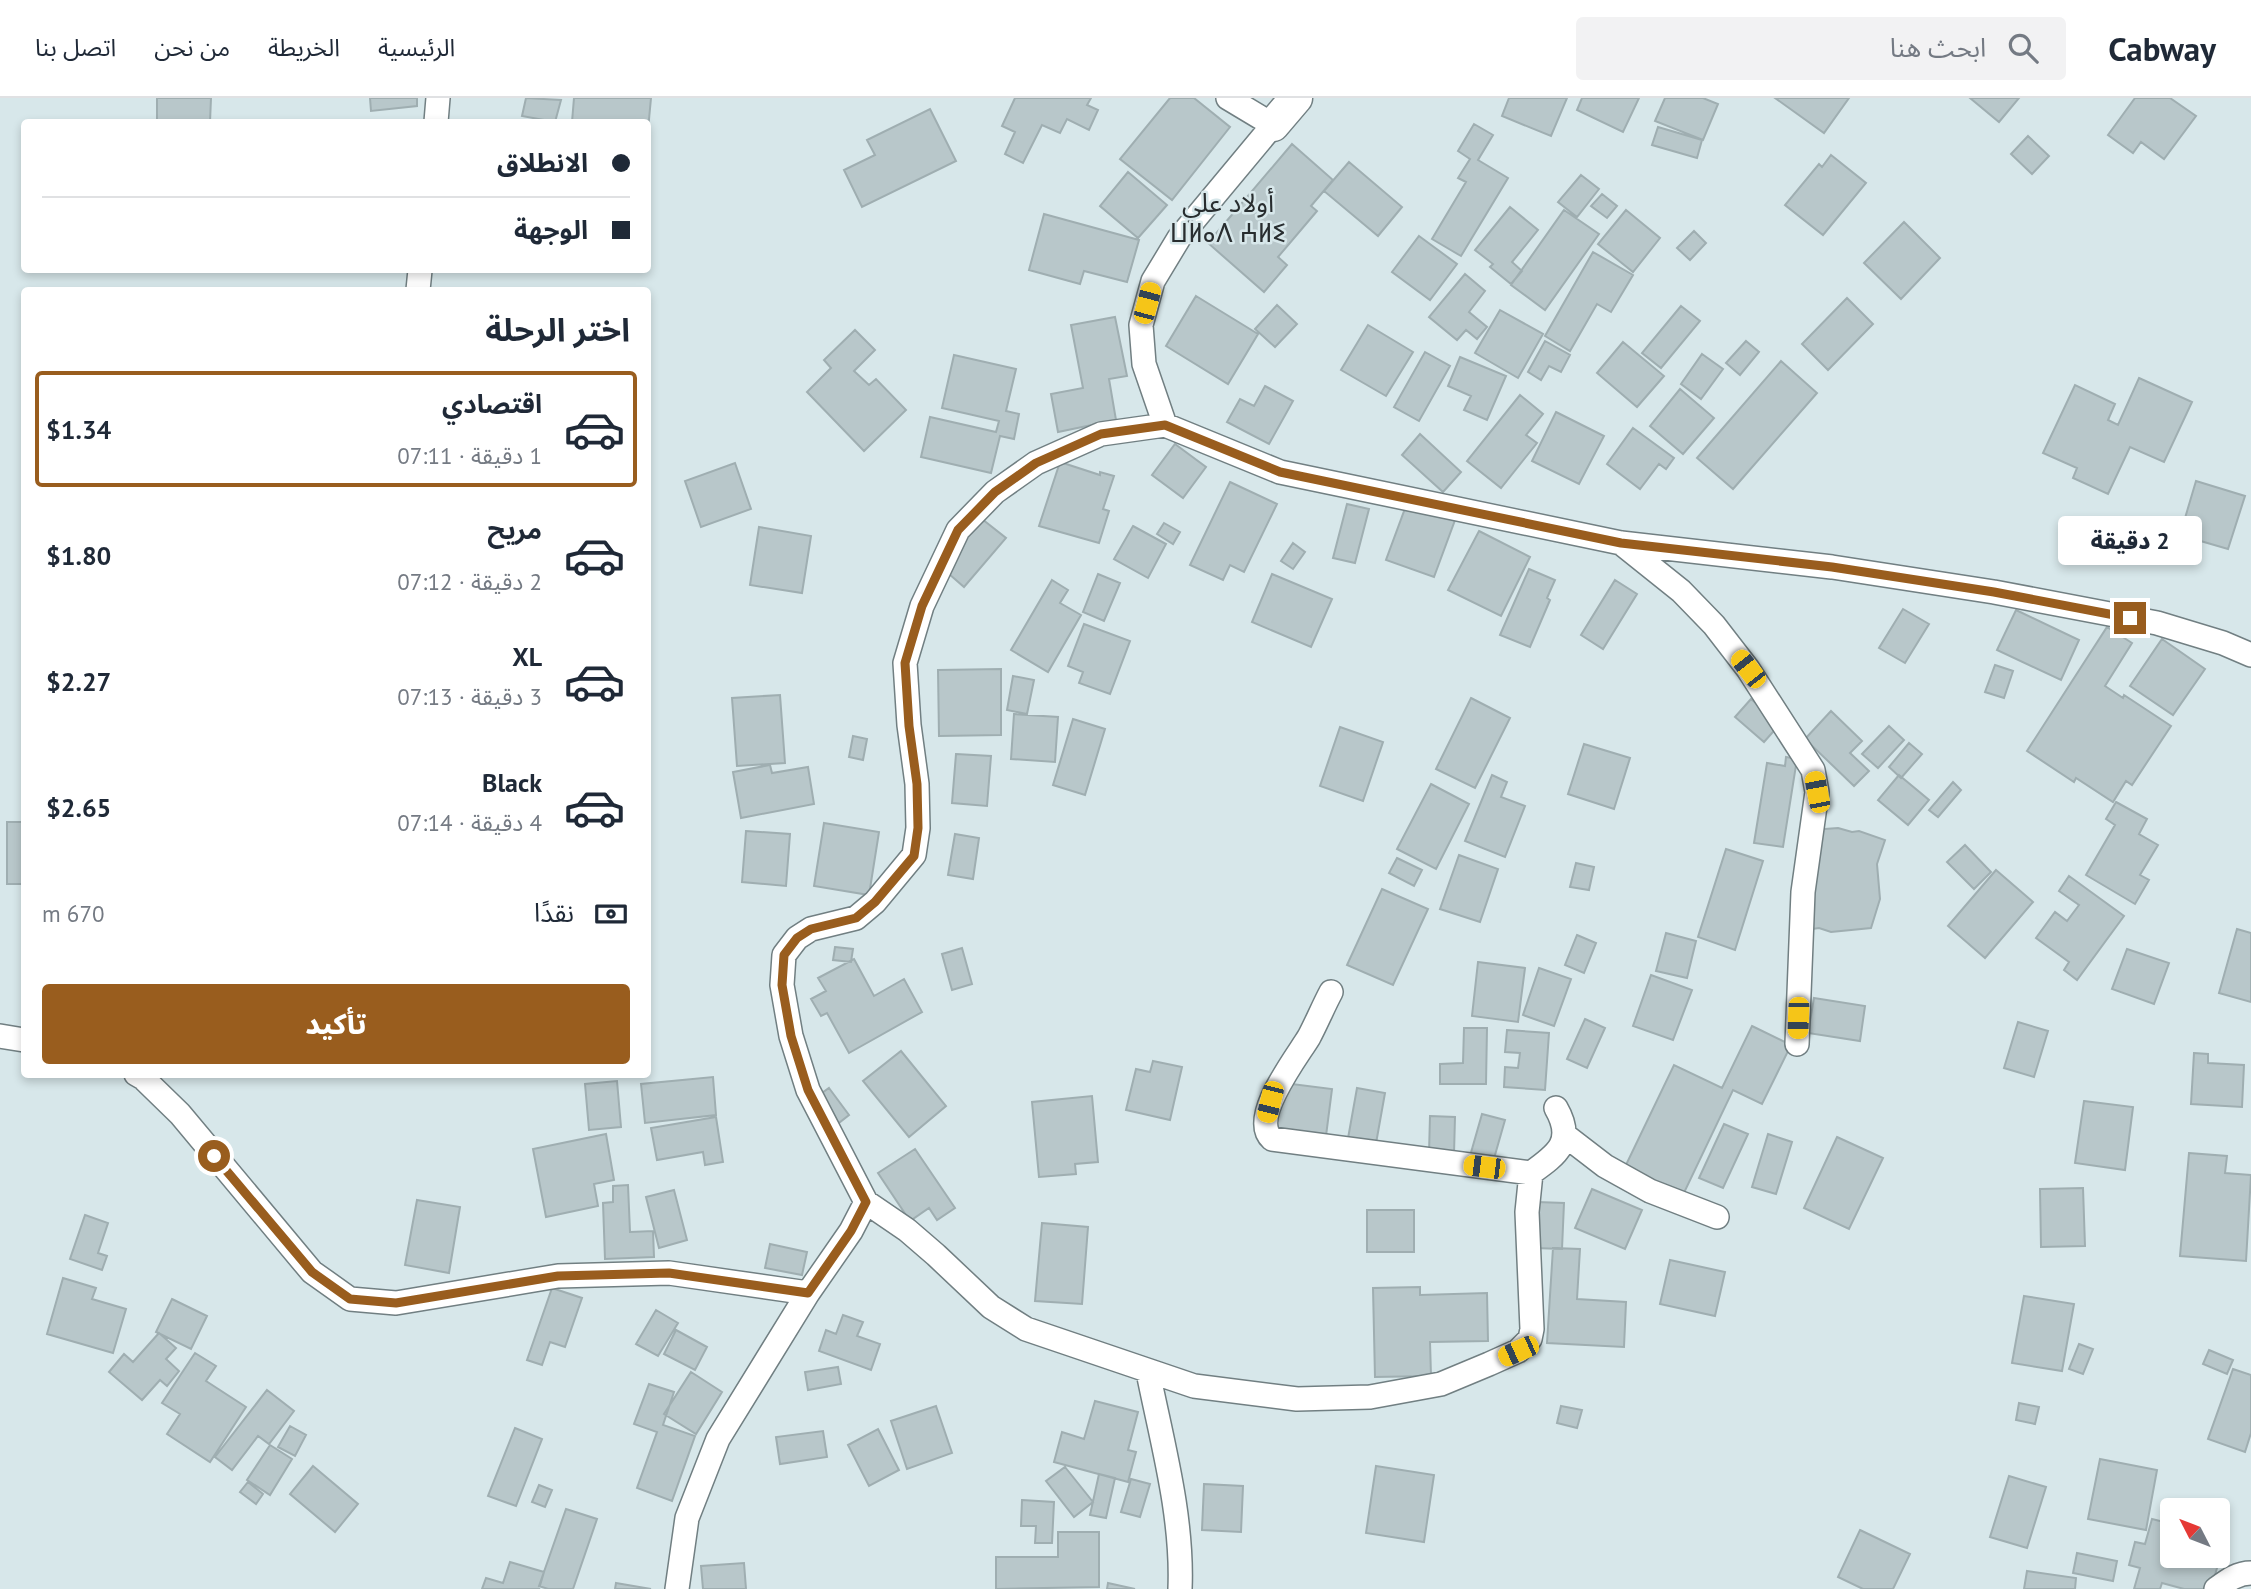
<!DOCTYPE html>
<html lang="ar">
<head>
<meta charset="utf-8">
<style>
  :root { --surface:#fff; --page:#f2f2f3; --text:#1f2937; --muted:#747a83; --line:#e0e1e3; --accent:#995d1e }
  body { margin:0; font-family:"PT Sans","Noto Sans Arabic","Noto Sans Tifinagh",sans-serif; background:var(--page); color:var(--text); direction:rtl; height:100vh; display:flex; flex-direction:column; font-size:26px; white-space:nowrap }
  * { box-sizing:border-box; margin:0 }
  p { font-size:23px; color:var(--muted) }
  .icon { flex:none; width:38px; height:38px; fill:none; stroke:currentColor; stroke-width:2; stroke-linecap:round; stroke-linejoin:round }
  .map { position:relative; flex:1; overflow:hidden; direction:ltr }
  .details { position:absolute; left:21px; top:189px; width:630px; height:791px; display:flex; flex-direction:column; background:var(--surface); border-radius:7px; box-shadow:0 4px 10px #0003; direction:rtl }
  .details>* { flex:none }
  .top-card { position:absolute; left:21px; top:21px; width:630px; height:154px; border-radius:7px; box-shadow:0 4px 10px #0003; direction:rtl; display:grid; align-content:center; height:154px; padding:0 21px; background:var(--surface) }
  .needle { width:46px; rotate:312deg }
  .tools { position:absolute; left:2160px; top:1400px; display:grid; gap:14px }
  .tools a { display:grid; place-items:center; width:70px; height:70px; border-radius:7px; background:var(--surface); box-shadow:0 4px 10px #0003; font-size:35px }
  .end { position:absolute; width:32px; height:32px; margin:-16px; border:9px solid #995d1e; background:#fff; box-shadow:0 0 0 4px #fff }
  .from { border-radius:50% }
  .bubble { position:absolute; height:49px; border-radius:7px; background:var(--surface); box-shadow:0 4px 10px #0003; font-size:23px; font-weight:800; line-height:49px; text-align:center; direction:rtl }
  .car { position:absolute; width:21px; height:42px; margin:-21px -10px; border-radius:9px; box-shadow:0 0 5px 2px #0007; background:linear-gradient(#f5c518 24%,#345 0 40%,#f5c518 0 76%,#345 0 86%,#f5c518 0) }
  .top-card b { display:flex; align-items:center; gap:24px; height:66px; font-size:26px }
  .top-card b+b { border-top:2px solid var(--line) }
  .top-card i { width:18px; height:18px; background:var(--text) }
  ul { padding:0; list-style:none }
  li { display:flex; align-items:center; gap:21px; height:116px; margin:0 14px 10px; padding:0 7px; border:4px solid transparent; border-radius:7px }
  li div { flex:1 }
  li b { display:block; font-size:26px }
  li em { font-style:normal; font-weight:800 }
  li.selected { border-color:var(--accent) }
  li>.icon { width:63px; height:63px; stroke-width:1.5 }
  h2 { padding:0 21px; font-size:32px; line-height:84px }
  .pay { display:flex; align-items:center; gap:18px; height:77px; padding:0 21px; font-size:26px }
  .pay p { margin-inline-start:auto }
  .primary-button { display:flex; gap:14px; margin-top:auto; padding:14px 21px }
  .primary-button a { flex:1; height:80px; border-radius:7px; background:var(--accent); color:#fff; font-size:28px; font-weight:800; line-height:80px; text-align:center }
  header { display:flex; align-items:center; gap:42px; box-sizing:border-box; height:98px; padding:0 35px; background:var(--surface); border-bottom:2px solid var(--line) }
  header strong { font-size:33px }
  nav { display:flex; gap:38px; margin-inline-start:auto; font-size:24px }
  .search { width:490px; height:63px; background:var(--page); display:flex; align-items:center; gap:18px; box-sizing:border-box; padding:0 24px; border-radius:7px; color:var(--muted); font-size:26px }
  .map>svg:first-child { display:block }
  .building { fill:#b8c7ca; stroke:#9faeb1; stroke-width:2 }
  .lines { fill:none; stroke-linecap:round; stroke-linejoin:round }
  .street-casing { stroke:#717f82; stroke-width:26 }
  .secondary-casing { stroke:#717f82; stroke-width:35 }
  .street { stroke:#fff; stroke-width:23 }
  .secondary { stroke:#fff; stroke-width:32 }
  .route { stroke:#995d1e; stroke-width:9 }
  .labels { text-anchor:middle; stroke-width:5; stroke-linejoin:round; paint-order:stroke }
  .quarter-label { font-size:26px; fill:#282d2f; stroke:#d7e7ea }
</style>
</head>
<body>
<header>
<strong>Cabway</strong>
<div class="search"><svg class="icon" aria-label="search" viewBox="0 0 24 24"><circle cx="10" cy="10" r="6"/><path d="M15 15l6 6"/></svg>ابحث هنا</div>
<nav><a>الرئيسية</a><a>الخريطة</a><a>من نحن</a><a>اتصل بنا</a></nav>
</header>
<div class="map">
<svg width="2251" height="1491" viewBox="0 0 2251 1491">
  <rect width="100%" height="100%" fill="#d7e7ea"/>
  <path class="building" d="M157,0H211L210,24H157Z
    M370,0H417V8L371,13Z
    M526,0L561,2L555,24L522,18Z
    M574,0H651L648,32V24H572Z
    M1015,0H1091L1087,7L1098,12L1089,32L1067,21L1060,35L1042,27L1023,65L1005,56L1015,34L1002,28Z
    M1170,0H1194L1230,29L1172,102L1120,61Z
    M1509,0H1567L1551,38L1502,18Z
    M1582,0H1639L1623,34L1577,12Z
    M1665,0H1703L1718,6L1703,42L1655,23Z
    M1775,0H1849L1824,35Z
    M1970,0H2019L1999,24Z
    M2135,0H2170L2196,18L2164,61L2141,44L2133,55L2108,37Z
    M930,11L956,63L862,109L844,72L875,57L867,42Z
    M1474,26L1493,37L1478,62L1508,80L1461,158L1432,141L1466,84L1458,80L1470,61L1458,53Z
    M1658,29L1702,42L1697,60L1652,47Z
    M2028,38L2049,58L2032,76L2011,56Z
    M1292,46L1333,82L1311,108L1317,113L1278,159L1287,167L1264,194L1208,145Z
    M1831,57L1866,85L1823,137L1785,107L1819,66L1822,69Z
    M1349,64L1402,109L1378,138L1324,93Z
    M1128,74L1167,107L1138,140L1100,108Z
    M1581,77L1599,91L1577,119L1558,104Z
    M1602,96L1617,108L1607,120L1591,108Z
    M1510,109L1538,132L1512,164L1522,173L1511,186L1490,169L1493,166L1475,152Z
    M1564,112L1599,136L1545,212L1511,187Z
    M1626,112L1660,140L1633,174L1598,146Z
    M1044,116L1139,142L1127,184L1084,173L1080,186L1029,172Z
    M1904,124L1940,160L1901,201L1864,165Z
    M1694,133L1706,145L1690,162L1677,150Z
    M1419,138L1457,166L1430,202L1392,174Z
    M1593,154L1633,177L1611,214L1597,206L1570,253L1545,238Z
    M1465,176L1485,193L1469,214L1487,229L1477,241L1466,232L1457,242L1429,219Z
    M1196,198L1258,236L1228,286L1166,248Z
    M1847,200L1873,226L1828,272L1802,246Z
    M1277,207L1297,226L1275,249L1255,231Z
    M1681,208L1700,223L1661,270L1642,255Z
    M1500,212L1543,236L1518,280L1475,255Z
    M1115,219L1127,278L1109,281L1116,322L1058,334L1051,296L1083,290L1071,227Z
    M1368,227L1413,254L1386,298L1341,272Z
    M855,232L875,252L854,273L869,287L876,281L906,312L864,353L807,294L831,270L824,262Z
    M1545,243L1570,257L1561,274L1549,268L1541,282L1528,274Z
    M1746,243L1759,254L1740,277L1726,265Z
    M1623,244L1664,278L1637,309L1597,275Z
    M1425,254L1450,268L1419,323L1394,309Z
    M1702,256L1723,271L1701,301L1681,286Z
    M954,257L1016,271L1006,313L1019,316L1014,341L1000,338L991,375L921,359L930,319L996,334L999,323L942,310Z
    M1460,259L1506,278L1487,322L1464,312L1471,298L1448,288Z
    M1781,263L1817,295L1733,391L1697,360Z
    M2139,280L2192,304L2164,364L2130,349L2108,396L2073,380L2077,370L2043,355L2075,287L2115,306L2108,322L2118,327Z
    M1265,288L1293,303L1269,346L1227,324L1240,301L1254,308Z
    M1680,291L1714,320L1683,356L1650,328Z
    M1520,297L1543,316L1526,337L1537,345L1501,390L1467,363Z
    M1556,314L1604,338L1579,386L1532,363Z
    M1633,330L1674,360L1666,371L1659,366L1640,391L1607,366Z
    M1420,336L1461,374L1443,394L1402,357Z
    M1175,346L1206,369L1183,400L1152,377Z
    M1060,364L1100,377V374L1114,378L1103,411L1109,413L1099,445L1039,428Z
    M735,365L751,411L701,429L685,383Z
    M2196,383L2245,398L2228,451L2180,437Z
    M1230,384L1277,406L1244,474L1230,467L1223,482L1190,467Z
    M1407,405L1455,422L1434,479L1386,462Z
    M1347,406L1369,411L1355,465L1333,460Z
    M982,421L1006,440L964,489L941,469Z
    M1164,425L1180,434L1173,446L1157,436Z
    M1133,428L1166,446L1148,480L1114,461Z
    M759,429L811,438L802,495L750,487Z
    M1479,433L1530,459L1501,518L1448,492Z
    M1293,445L1305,454L1293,471L1281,463Z
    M1529,471L1555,482L1547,500L1550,502L1530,549L1500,537Z
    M1098,476L1120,485L1104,523L1083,514Z
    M1272,476L1332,501L1311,549L1252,524Z
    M1052,482L1068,492L1060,505L1081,517L1048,574L1011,552Z
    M1615,482L1637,496L1603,551L1581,537Z
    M1903,511L1929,526L1905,565L1879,550Z
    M2016,512L2079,542L2061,582L1997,552Z
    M1084,526L1130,543L1110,596L1079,585L1083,574L1068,568Z
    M2107,529L2132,545L2105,588L2123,600L2124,597L2171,628L2132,687L2126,683L2113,704L2076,680L2074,684L2027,653Z
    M2162,541L2205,571L2173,617L2130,588Z
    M1995,567L2013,573L2004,600L1985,594Z
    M1001,571V637L939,638L938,572Z
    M1013,578L1034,582L1027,616L1007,612Z
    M780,597L785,665L737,668L732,600Z
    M1471,600L1510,620L1475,690L1436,671Z
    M1751,601L1780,626L1764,644L1735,619Z
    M1831,613L1862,643L1850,655L1869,673L1854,688L1805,641Z
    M1014,616L1058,619L1055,664L1011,661Z
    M1073,621L1105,631L1085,697L1053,687Z
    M1889,628L1904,642L1878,670L1862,656Z
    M1340,629L1383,644L1363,703L1320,688Z
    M853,638L867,641L863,662L849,659Z
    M1909,645L1922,656L1901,680L1889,669Z
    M1584,646L1630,660L1614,711L1568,696Z
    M956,656L991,658L987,708L952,705Z
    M1786,659L1797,661L1783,749L1754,745L1767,665L1785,668Z
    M770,667L772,675L808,669L814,706L741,720L733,674Z
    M1492,677L1507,684L1501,699L1525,708L1505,759L1465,743Z
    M1899,677L1929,702L1908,727L1878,702Z
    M1953,684L1961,692L1938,719L1929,712Z
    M1431,686L1469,706L1436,771L1397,751Z
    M2116,704L2147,721L2139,736L2158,747L2140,777L2149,782L2135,806L2086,777L2115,727L2106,721Z
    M7,724H24V786H7Z
    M824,725L879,734L869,797L814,788Z
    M1838,730L1852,734L1859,733L1885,742L1877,766L1880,801L1871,830L1831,834L1819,830L1805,832L1812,732Z
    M746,733L790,736L786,788L742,784Z
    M955,736L979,740L973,781L948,777Z
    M1965,747L1991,774L1974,791L1947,764Z
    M1726,751L1763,763L1735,852L1698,839Z
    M1459,757L1498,771L1480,824L1440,811Z
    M1397,760L1422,772L1414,788L1389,775Z
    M1576,765L1594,769L1589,792L1570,789Z
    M1996,772L2033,804L1985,860L1948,828Z
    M2069,778L2124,818L2077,882L2064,872L2069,864L2036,840L2055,814L2067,823L2079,807L2059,793Z
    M1382,791L1428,811L1393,887L1347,867Z
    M2237,831L2251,835V904L2219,895Z
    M1666,835L1696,843L1687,880L1656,873Z
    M1577,837L1596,845L1584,875L1565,867Z
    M835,849L853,851L851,864L833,862Z
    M962,850L972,886L952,892L942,856Z
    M2127,851L2169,865L2154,906L2112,891Z
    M854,861L874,898L904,881L922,914L849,955L827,915L821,918L811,901L826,893L818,880Z
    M1478,864L1525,870L1518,924L1472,918Z
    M1539,870L1571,881L1554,928L1523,917Z
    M1651,877L1692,892L1673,942L1633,928Z
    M1814,900L1865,908L1860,943L1808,935Z
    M1585,921L1605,930L1587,970L1567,961Z
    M2018,924L2048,933L2034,979L2004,970Z
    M1752,928L1791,947L1762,1006L1733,992L1682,1099L1624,1071L1674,967L1722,990Z
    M1464,930H1487L1486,986H1440V966L1463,965Z
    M1507,932L1549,935L1545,992L1504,989L1505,969L1518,970L1520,955L1505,954Z
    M901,953L946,1008L909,1039L863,983Z
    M2194,955L2208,956V965L2244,967L2242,1009L2191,1006Z
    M1153,963L1182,969L1170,1022L1126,1012L1136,971L1150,974Z
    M713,979L716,1017L645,1025L641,986Z
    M617,983L621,1029L589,1032L585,986Z
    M1276,984L1332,991L1326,1038L1271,1032Z
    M829,990L849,1017L835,1028L815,1000Z
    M1357,990L1385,995L1375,1051L1347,1046Z
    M1092,998L1098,1064L1075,1066L1076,1076L1039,1079L1032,1004Z
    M2084,1003L2133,1009L2125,1072L2075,1065Z
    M1482,1016L1505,1022L1493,1064L1470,1058Z
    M1430,1018L1455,1019L1454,1056L1429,1055Z
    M716,1019L723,1064L705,1067L703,1054L657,1062L651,1030Z
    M1724,1026L1748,1036L1723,1090L1699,1080Z
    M606,1036L614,1082L594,1086L598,1108L546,1119L533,1051Z
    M1768,1036L1792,1044L1776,1096L1752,1089Z
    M1837,1039L1883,1060L1849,1131L1804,1110Z
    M915,1051L955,1110L937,1122L929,1110L910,1123L878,1075Z
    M2189,1055L2227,1058L2225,1075L2251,1077L2246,1163L2180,1158Z
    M628,1087L630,1134L653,1133L654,1159L605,1161L603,1105L613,1104V1088Z
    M2083,1090L2085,1148L2041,1149L2040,1091Z
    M1592,1091L1642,1112L1625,1151L1575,1130Z
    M674,1092L687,1142L659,1150L646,1099Z
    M417,1102L460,1109L449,1175L405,1167Z
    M1537,1104L1564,1105L1562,1151L1535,1150Z
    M1367,1112H1414V1154H1367Z
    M85,1117L108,1125L98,1155L107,1158L102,1172L70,1161Z
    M1042,1125L1088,1129L1082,1206L1035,1203Z
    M770,1146L807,1154L802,1177L765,1170Z
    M1553,1150L1580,1151L1577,1201L1626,1204L1624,1249L1547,1245Z
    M1670,1162L1725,1174L1715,1218L1660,1206Z
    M63,1180L96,1190L92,1201L126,1211L113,1255L47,1236Z
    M1420,1189V1197L1487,1195L1488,1243L1430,1244L1431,1278L1375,1279L1373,1190Z
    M552,1190L582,1200L565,1249L550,1244L542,1267L527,1262Z
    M2024,1198L2074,1206L2062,1273L2012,1265Z
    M172,1201L207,1218L191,1251L156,1234Z
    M656,1212L678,1225L658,1258L636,1246Z
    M843,1217L863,1224L857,1238L880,1246L871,1272L819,1253L826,1232L836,1236Z
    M676,1232L707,1249L695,1272L664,1256Z
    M159,1235L176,1250L166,1261L179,1273L167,1288L160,1282L142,1302L109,1274L124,1256L133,1264Z
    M2079,1246L2093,1251L2083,1276L2069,1271Z
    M2209,1252L2233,1262L2227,1276L2203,1266Z
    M195,1255L216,1268L206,1283L246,1309L210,1364L167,1336L180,1316L162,1305Z
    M838,1269L841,1286L808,1292L805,1274Z
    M2233,1271L2251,1277V1335L2245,1354L2208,1341Z
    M691,1274L722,1294L696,1336L664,1316Z
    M649,1286L674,1294L663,1327L695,1338L672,1403L637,1390L657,1334L634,1326Z
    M267,1292L294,1313L269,1346L258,1338L232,1372L215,1359Z
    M1095,1303L1138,1314L1128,1352L1136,1354L1128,1384L1054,1364L1062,1334L1084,1341Z
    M2019,1305L2039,1309L2035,1326L2016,1322Z
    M936,1308L952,1355L907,1371L891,1323Z
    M1561,1308L1582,1312L1577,1330L1557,1325Z
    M290,1328L306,1337L295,1358L278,1349Z
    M515,1330L542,1341L516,1408L488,1398Z
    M878,1331L899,1372L869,1388L848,1347Z
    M823,1333L827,1359L780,1366L776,1339Z
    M270,1347L292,1361L270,1397L247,1382Z
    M2100,1361L2157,1372L2146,1432L2088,1421Z
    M313,1368L358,1406L335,1434L290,1396Z
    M1376,1368L1434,1377L1424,1444L1366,1435Z
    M1065,1369L1093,1404L1074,1419L1046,1383Z
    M1099,1376L1115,1380L1106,1420L1090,1417Z
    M2009,1378L2046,1389L2027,1450L1990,1439Z
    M1131,1381L1150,1386L1140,1419L1121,1414Z
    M248,1384L263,1396L256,1406L240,1394Z
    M1204,1386L1243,1388L1241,1434L1202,1432Z
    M539,1387L552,1392L545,1409L532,1404Z
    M1022,1402L1054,1404L1052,1445H1035L1036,1428H1021Z
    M566,1411L597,1421L573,1491H548L539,1488Z
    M2152,1421L2172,1426V1458H2217V1440L2225,1442L2211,1491H2184L2162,1485L2160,1491H2134L2140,1470L2129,1467L2135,1444L2145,1446Z
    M1860,1432L1910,1456L1893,1491H1863L1838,1479Z
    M1058,1434H1099V1489L996,1491V1459H1058Z
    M2077,1455L2117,1463L2113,1483L2073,1475Z
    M510,1464L544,1474L539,1491H482L486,1480L503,1485Z
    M744,1465L746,1491H703L701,1468Z
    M2027,1473L2076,1480L2075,1491H2024Z
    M616,1485L651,1491H615Z
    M1108,1485L1135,1491H1107Z"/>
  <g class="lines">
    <defs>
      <path id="street" d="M1228,0L1273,27L1179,140L1153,183L1141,227L1144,266L1165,327L1280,374L1621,445L1832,469L1994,494L2157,525L2223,545L2251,557
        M436,24L438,0
        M418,192L420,172
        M1621,445L1681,493L1714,527L1748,571L1813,672L1817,694L1803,794L1797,946
        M1331,894C1323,909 1317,924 1309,939C1297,959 1249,1020 1272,1041L1531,1075
        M0,938L24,942
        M136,976L143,980L180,1016L312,1174L350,1201L396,1205L558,1178L669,1175L808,1195
        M1566,1038L1605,1068L1650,1093L1717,1119
        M866,1104L907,1132L936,1157L991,1209L1026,1231L1194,1288L1297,1301L1370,1299L1441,1286L1489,1266L1518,1253L1530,1241L1532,1231L1527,1114L1531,1075C1558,1056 1575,1043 1556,1010
        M1148,1274C1162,1344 1183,1418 1180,1491
        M677,1491L687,1420L718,1341L808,1195L851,1133L866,1104L808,992L791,938L782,887L784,857L797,840L811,831L856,820L875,804L914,757L918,730L917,686L909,627L905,565L922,508L958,432L995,394L1036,365L1101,336L1165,327
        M2216,1491C2227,1483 2237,1475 2251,1475"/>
      <path id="secondary" d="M1273,27L1296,0"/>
    </defs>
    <use href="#street" class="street-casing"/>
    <use href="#secondary" class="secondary-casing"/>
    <use href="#street" class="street"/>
    <use href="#secondary" class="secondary"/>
  </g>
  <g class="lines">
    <path class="route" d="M214,1058L312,1174L350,1201L396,1205L558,1178L669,1175L808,1195L851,1133L866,1104L808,992L791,938L782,887L784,857L797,840L811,831L856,820L875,804L914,758L918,730L917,686L909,628L905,565L922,508L958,432L995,394L1036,365L1101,336L1165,327L1280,374L1621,445L1832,469L1994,494L2130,520"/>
  </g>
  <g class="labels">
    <g class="quarter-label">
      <text x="1228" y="114">أولاد علي<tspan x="1228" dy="30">ⵡⵍⴰⴷ ⵄⵍⵉ</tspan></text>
    </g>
  </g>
</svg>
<div class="tools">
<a><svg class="needle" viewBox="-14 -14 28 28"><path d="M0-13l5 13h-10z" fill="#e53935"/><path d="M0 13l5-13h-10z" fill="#747a83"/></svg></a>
</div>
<i class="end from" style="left:214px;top:1058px"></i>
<i class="end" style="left:2130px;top:520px"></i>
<div class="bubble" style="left:2058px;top:418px;width:144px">2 دقيقة</div>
<i class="car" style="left:1147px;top:205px;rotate:15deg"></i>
<i class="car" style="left:1748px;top:571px;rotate:322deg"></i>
<i class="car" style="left:1817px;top:694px;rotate:349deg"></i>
<i class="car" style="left:1798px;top:920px;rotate:182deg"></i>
<i class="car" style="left:1270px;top:1004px;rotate:194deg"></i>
<i class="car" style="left:1484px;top:1069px;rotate:277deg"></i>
<i class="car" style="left:1518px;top:1253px;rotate:246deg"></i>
<div class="top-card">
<b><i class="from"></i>الانطلاق</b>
<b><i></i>الوجهة</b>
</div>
<section class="details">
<h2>اختر الرحلة</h2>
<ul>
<li class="selected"><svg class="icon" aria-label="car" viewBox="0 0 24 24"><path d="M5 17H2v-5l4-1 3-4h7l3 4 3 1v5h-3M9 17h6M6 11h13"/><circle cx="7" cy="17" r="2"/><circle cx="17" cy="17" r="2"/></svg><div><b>اقتصادي</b><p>1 دقيقة · 07:11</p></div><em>$1.34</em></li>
<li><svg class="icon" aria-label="car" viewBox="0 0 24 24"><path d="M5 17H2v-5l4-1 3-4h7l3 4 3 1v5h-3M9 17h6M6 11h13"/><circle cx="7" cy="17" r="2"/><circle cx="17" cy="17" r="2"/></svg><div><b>مريح</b><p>2 دقيقة · 07:12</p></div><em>$1.80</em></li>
<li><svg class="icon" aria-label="car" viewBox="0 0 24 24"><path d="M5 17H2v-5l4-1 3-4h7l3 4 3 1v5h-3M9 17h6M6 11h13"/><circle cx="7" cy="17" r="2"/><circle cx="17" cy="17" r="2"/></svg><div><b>XL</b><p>3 دقيقة · 07:13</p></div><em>$2.27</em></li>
<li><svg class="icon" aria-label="car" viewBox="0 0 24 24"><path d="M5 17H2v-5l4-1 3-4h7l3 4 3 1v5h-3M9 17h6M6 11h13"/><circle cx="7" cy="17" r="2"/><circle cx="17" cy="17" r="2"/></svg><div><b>Black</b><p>4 دقيقة · 07:14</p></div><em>$2.65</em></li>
</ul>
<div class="pay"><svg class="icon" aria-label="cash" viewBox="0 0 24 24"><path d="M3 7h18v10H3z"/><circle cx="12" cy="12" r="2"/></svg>نقدًا<p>670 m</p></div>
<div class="primary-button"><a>تأكيد</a></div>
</section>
</div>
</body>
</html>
